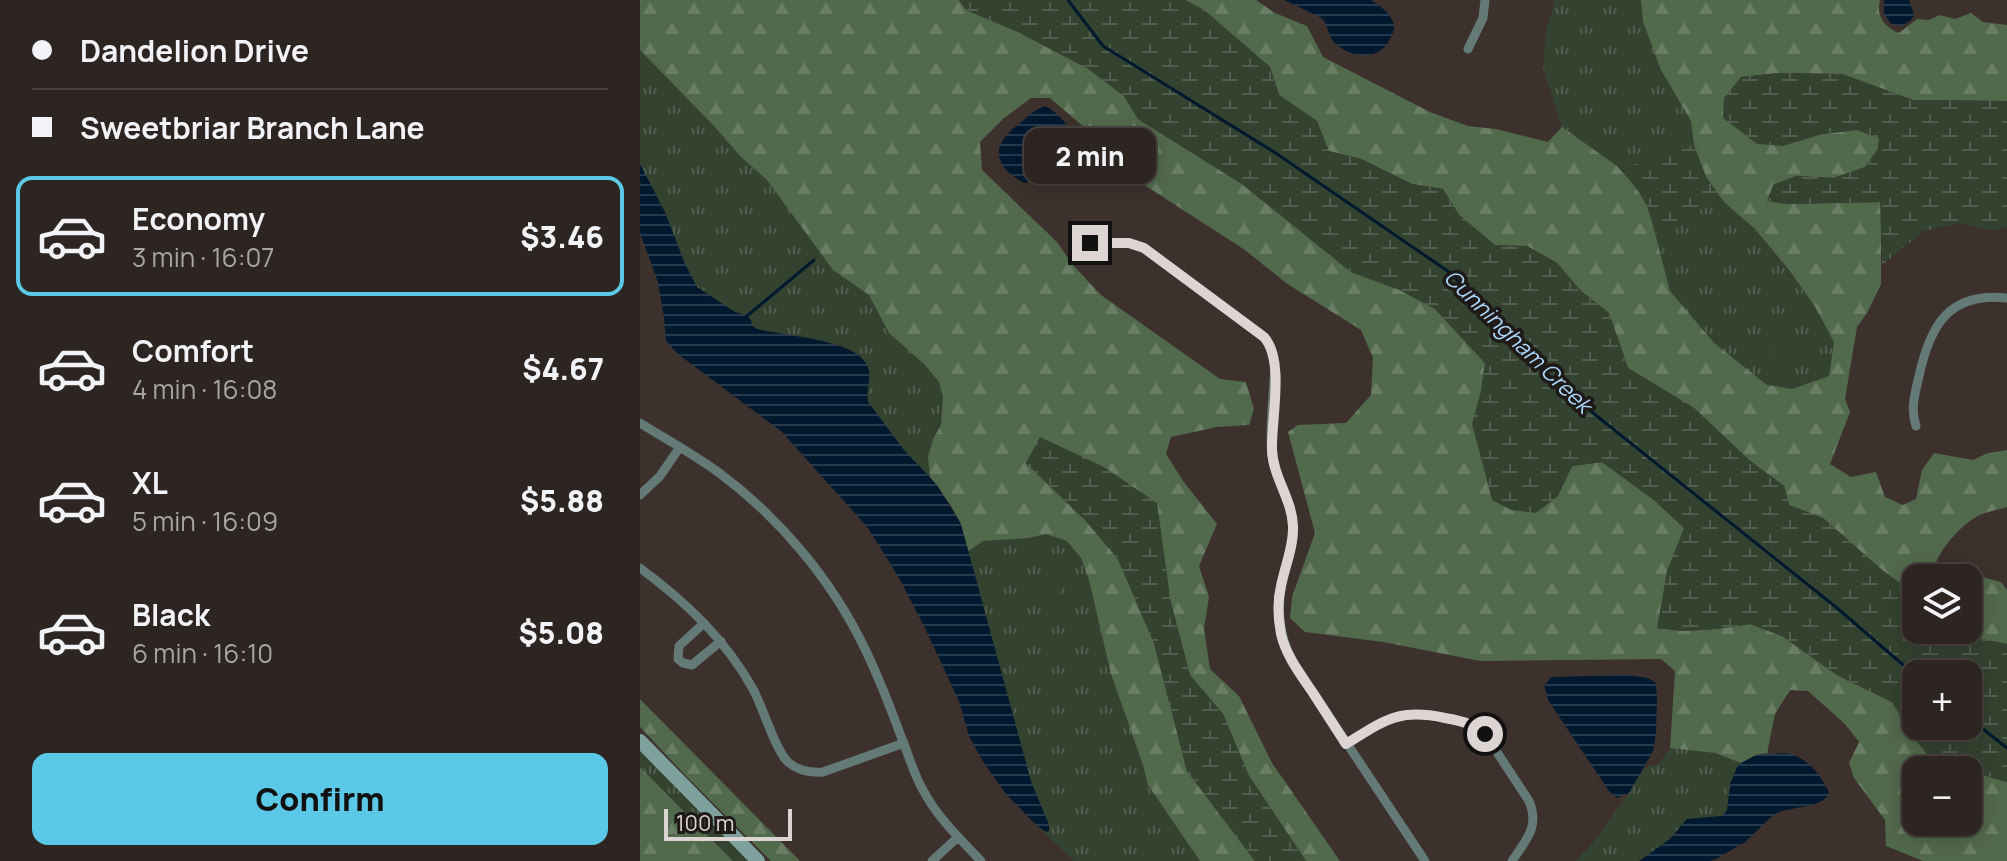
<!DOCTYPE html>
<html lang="en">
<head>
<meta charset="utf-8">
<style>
  :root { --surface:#2d2522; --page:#39312f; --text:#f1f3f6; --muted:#a7a5a5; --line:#484240; --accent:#5ac8e6 }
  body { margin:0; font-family:Manrope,sans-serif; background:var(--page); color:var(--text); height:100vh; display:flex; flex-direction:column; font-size:30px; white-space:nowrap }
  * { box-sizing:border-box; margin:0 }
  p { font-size:26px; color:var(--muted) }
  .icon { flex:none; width:44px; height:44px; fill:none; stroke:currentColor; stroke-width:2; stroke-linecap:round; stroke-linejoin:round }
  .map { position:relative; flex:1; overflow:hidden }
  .details { display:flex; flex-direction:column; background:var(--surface); width:640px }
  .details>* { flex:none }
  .guide { display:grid; align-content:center; height:176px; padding:0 32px; background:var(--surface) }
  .fabs { position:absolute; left:1262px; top:564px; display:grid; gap:16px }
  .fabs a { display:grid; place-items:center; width:80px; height:80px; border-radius:16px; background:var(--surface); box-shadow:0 4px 20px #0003,0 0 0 2px var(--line); font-size:40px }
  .scale { position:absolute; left:24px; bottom:20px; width:128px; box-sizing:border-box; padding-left:8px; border:4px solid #dcd5d3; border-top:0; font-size:22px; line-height:28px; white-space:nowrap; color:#dcd5d3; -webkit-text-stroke:6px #1f1a18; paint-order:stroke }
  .end { position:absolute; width:36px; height:36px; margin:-18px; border:10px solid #dcd5d3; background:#111; box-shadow:0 0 0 4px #111 }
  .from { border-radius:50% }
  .bubble { position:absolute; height:56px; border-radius:16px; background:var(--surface); box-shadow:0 4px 20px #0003,0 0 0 2px var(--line); font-size:26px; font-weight:800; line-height:56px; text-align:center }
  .guide b { display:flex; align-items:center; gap:28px; height:76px; font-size:30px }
  .guide b+b { border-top:2px solid var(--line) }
  .guide i { width:20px; height:20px; background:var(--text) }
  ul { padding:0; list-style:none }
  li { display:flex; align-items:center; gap:24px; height:120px; margin:0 16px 12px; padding:0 16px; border:4px solid transparent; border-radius:16px }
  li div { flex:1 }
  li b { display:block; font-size:30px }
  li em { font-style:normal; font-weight:800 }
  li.active { border-color:var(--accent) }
  li>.icon { width:72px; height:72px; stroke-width:1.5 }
  .action { display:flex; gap:16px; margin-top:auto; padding:16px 32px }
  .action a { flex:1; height:92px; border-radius:16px; background:var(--accent); color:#111; font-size:32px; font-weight:800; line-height:92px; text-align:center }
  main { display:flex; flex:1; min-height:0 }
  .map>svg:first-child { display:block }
  .grass { fill:url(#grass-tufts) }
  .forest { fill:url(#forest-firs) }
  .wetland { fill:url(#wetland-marsh); fill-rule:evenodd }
  .pitch { fill:#344330 }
  .water { fill:url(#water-rules) }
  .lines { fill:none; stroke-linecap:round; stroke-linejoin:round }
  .stream { stroke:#00192f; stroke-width:3 }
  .street { stroke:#647a77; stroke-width:9 }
  .secondary { stroke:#7fa19e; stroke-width:14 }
  .route { stroke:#dcd5d3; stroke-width:10 }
  .labels { text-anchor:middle; stroke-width:7; stroke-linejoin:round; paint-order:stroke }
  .water-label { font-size:22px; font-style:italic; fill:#aad6fa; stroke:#1f1a18 }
</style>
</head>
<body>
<main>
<section class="details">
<div class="guide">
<b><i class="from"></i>Dandelion Drive</b>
<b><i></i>Sweetbriar Branch Lane</b>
</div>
<ul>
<li class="active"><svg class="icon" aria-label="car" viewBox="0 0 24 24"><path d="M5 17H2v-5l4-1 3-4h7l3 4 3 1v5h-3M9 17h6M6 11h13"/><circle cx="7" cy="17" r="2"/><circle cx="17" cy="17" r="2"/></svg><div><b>Economy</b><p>3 min · 16:07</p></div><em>$3.46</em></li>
<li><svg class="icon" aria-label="car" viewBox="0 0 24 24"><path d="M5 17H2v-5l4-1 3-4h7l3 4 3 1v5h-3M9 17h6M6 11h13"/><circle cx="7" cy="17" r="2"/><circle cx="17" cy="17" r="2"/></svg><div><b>Comfort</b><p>4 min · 16:08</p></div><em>$4.67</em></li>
<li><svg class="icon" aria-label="car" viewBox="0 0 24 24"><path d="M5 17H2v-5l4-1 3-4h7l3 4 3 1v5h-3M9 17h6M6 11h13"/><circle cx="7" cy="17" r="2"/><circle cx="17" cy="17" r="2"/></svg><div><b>XL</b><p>5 min · 16:09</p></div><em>$5.88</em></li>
<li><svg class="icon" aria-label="car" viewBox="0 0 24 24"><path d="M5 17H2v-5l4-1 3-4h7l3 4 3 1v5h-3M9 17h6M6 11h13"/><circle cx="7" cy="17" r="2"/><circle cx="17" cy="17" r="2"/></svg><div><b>Black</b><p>6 min · 16:10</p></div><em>$5.08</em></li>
</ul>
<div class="action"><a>Confirm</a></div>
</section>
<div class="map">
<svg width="1367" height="861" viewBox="0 0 1367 861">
  <defs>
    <pattern id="grass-tufts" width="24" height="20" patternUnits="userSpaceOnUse" patternTransform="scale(2)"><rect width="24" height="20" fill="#344330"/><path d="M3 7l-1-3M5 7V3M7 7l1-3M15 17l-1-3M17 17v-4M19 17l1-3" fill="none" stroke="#515d4d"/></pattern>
    <pattern id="forest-firs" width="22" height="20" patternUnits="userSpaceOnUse" patternTransform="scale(2)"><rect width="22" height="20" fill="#526a4c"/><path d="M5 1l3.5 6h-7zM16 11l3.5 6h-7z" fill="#6a7e65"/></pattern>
    <pattern id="wetland-marsh" width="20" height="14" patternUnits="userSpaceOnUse" patternTransform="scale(2)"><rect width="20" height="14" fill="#344330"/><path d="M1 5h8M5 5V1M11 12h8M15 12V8" fill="none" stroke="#515d4d"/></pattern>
    <pattern id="water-rules" width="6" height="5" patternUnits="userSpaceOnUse" patternTransform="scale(2)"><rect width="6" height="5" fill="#00192f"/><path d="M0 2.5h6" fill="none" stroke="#253a4c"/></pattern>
  </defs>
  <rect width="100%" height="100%" fill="#3c312d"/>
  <path class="grass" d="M915,0H1001L1003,22L1021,70L1051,121L1054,145L1084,202L1115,229L1148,270L1174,305L1194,342L1189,376L1152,389L1127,385L1074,344L1030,291L1008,206L977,166L922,127L903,68L906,30Z
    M0,50L73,125L101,157L127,180L193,270L229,295L249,333L285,365L299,382L303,397L301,425L293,439L288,457L290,477L264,450L228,402C226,394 228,390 229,382C232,360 215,350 197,344L117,329L112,326L103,313L95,312L57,287L45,264L25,212L0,164Z
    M406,534L427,541L441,558L449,580L471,674L503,765L508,785L560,861H434L396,825L400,828L401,806L391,781L327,552L343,541L389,538Z
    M1030,748L1075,753L1101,763L1098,765L1087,810L1082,816L1047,819L1030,839L999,861H935L952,844L989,793L1003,769L1019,763Z
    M0,749L110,861H93L0,767Z"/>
  <path class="forest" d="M0,0H319L326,10L378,32L447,68L484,96L498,119L602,184L711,272L760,290L795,309L845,363L841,391L918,496L932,466L962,462L1014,500L1044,528L1017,628L1043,631L1077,629L1110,624L1142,636L1197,675L1252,702L1270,733L1292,760L1325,770H1276V822H1328V771L1367,782V861H1283L1246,846L1245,820L1214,778L1209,763L1219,742L1205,724L1168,691L1150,690L1135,714L1127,753L1116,755L1101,763L1075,753L1030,748L1035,671L1021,659L840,661L743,642L665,632L650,618L652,597L675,533L648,432L658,425L706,423L731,395L733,358L721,330L646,283L605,250L506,186L467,147L410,98H391L363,119L340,142L342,170L417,242L432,264L461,295L580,379L606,382L614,409L609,425L577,427L531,437L526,454L543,481L577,524L559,566L569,597L564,629L570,669L599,696L632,763L700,861H666L609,776L583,714L550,675L531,603L401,438L386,463L445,520L478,559L514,643L547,771L615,861H560L508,785L503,765L471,674L449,580L441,558L427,541L406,534L389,538L343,541L327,552L321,524L310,504L290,477L288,457L293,439L301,425L303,397L299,382L285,365L249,333L229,295L193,270L127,180L101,157L73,125L0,50Z
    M545,0H616L635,13L667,26L683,57L790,112L828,126L856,129L908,142L922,127L977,166L995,186L1008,206L1030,291L1074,343L1127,385L1152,389L1189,376L1194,342L1174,305L1149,270L1115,229L1084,202L1066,177L1054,145L1051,121L1021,70L1003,22L1001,0H1240C1236,16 1244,27 1259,33L1277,19L1289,20L1300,15L1315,19L1331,13L1343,22L1367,25V101L1273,100L1202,74L1138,73L1101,77L1142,146L1182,134L1217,130L1239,138L1238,149L1225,167L1194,178L1156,176L1133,185L1144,204L1241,202V284L1227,313L1217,327L1205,399L1210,412L1190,464L1211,477L1236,472L1245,497L1263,505L1276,499L1282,470L1294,453L1333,460L1348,453L1367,450V507C1357,510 1345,512 1336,517C1319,527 1290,558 1294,578H1276V595L1242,570L1183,518L1149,505L1144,486L1109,460L1054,408L988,368L969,313L941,291L917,263L887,246L855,245L819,215L803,189L772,184L721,159L688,151L677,121L639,95L630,67L564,10Z
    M1342,577L1361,582L1367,590V644L1328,636L1320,630H1328V585Z
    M0,699L160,861H131L45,775L0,727Z
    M0,767L93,861H0Z"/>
  <path class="wetland" d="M319,0H545L564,10L630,67L639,95L677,121L689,151L721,159L772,184L803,189L819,215L855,245L887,246L917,263L941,291L969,313L988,368L1054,408L1109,460L1144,486L1149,505L1183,518L1242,570L1276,595V630H1320L1328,636L1367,644V782L1292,760L1270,733L1252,702L1197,675L1142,636L1110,624L1076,629L1043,631L1017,628L1027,571L1044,528L1014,500L962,462L932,466L918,496L896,513L871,510L852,500L832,424L841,391L845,363L795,309L760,290L711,272L602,184L498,119L484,96L447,68L378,32L326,10ZM1328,674V726H1276V674Z
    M1138,73L1202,74L1273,100L1367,101V226L1354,231L1319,223L1284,231L1242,265L1240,202L1144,204L1127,201L1133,185L1156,176L1194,178L1225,167L1238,149L1239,138L1217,130L1182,134L1142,146L1117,144L1083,118L1084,98L1101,77Z
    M1054,145L1066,177L1084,202C1054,211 1041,215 1016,235C1007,201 1001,192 977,166L997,164L1033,148Z
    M400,437L464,467L517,503L531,603L550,675L583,714L609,776L666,861H615L547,771L514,643L478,559L445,520L386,463Z"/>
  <path class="pitch" d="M1140,318L1149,321L1151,324L1148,340L1149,353L1145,359C1132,357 1132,352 1130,341C1129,329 1129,324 1140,318Z
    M408,572L417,573L421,577V590L412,600L399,602L393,597C390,586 397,576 408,572Z"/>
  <path class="water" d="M644,0H731C739,5 749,12 753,22C756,28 753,33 750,39C739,61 715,59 697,45C688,38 689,27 682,18Z
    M1244,0H1269L1274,15L1271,20L1262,26L1251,24L1244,14Z
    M405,106C416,111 433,127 431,141C428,156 400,182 384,183C353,166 350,145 379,124C388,117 393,110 405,106Z
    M0,164L25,212L45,264L57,287L95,312L106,315L111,320L112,326L117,329C144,336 215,339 227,365C233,378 225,390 228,402L264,450L297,485L321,524L391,781L409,825V831L406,832L396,825L366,794L342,760L329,736L319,701L284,626L259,578L228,528L142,432L38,354L26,341L24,318L18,282L0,233Z
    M986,675L1008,678L1016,683L1017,698L1016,733L1013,751L989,793L977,798L969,791L908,700L904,685L912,677Z
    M1146,753C1167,757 1180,774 1189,792L1188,796L1182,801L1172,805L1141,811L1131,817L1105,842L1076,859L1070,861H999L1030,839L1047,819L1082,816L1087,810L1090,784L1098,765L1116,755Z"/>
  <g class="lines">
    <path class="stream" d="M428,0L463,46L634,152L809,272L918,385L1197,608L1276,676
      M107,316L174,260
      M1328,717L1367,748"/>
    <path class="street" d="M828,49L843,18L845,0
      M450,243H489L504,248L624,337C631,345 634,353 635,364C634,393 628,435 633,462C638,484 653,503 653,526C654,540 649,554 645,568C637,601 636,631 653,662L785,861
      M0,423C26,439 53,454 78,472C139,517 192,580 225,649C239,678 251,709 262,739C269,756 274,775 283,790C297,817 320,839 341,861
      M1276,426C1270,409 1275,394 1279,376C1290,326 1308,292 1367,298
      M0,495L20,476L40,447
      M0,568C46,602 85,639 113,689C123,708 135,749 148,762C158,771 170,773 183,772L264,743
      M64,623L39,646L38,659L43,663L52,665L81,641
      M706,744C745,720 758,708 805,718C821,721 833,723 845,734L889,801C900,827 886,840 872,861
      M292,861L318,837"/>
    <path class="secondary" d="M0,741L118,861"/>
  </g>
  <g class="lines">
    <path class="route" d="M450,243H489L504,248L624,337C645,361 631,419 632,450C633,477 652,499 653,526C654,546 645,566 641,586C637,602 638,618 641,634C646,656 661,675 673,693C684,710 695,727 706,744C745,720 758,708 805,718C821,721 833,723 845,734"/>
  </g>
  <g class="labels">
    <g class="water-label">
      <text transform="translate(878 341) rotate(44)" y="8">Cunningham Creek</text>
    </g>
  </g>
</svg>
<div class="fabs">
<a><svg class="icon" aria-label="layers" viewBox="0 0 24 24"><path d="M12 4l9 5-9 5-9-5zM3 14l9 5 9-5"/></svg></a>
<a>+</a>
<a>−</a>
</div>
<div class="scale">100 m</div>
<i class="end from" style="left:845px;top:734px"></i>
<i class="end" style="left:450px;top:243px"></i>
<div class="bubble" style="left:384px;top:128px;width:132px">2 min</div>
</div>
</main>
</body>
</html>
